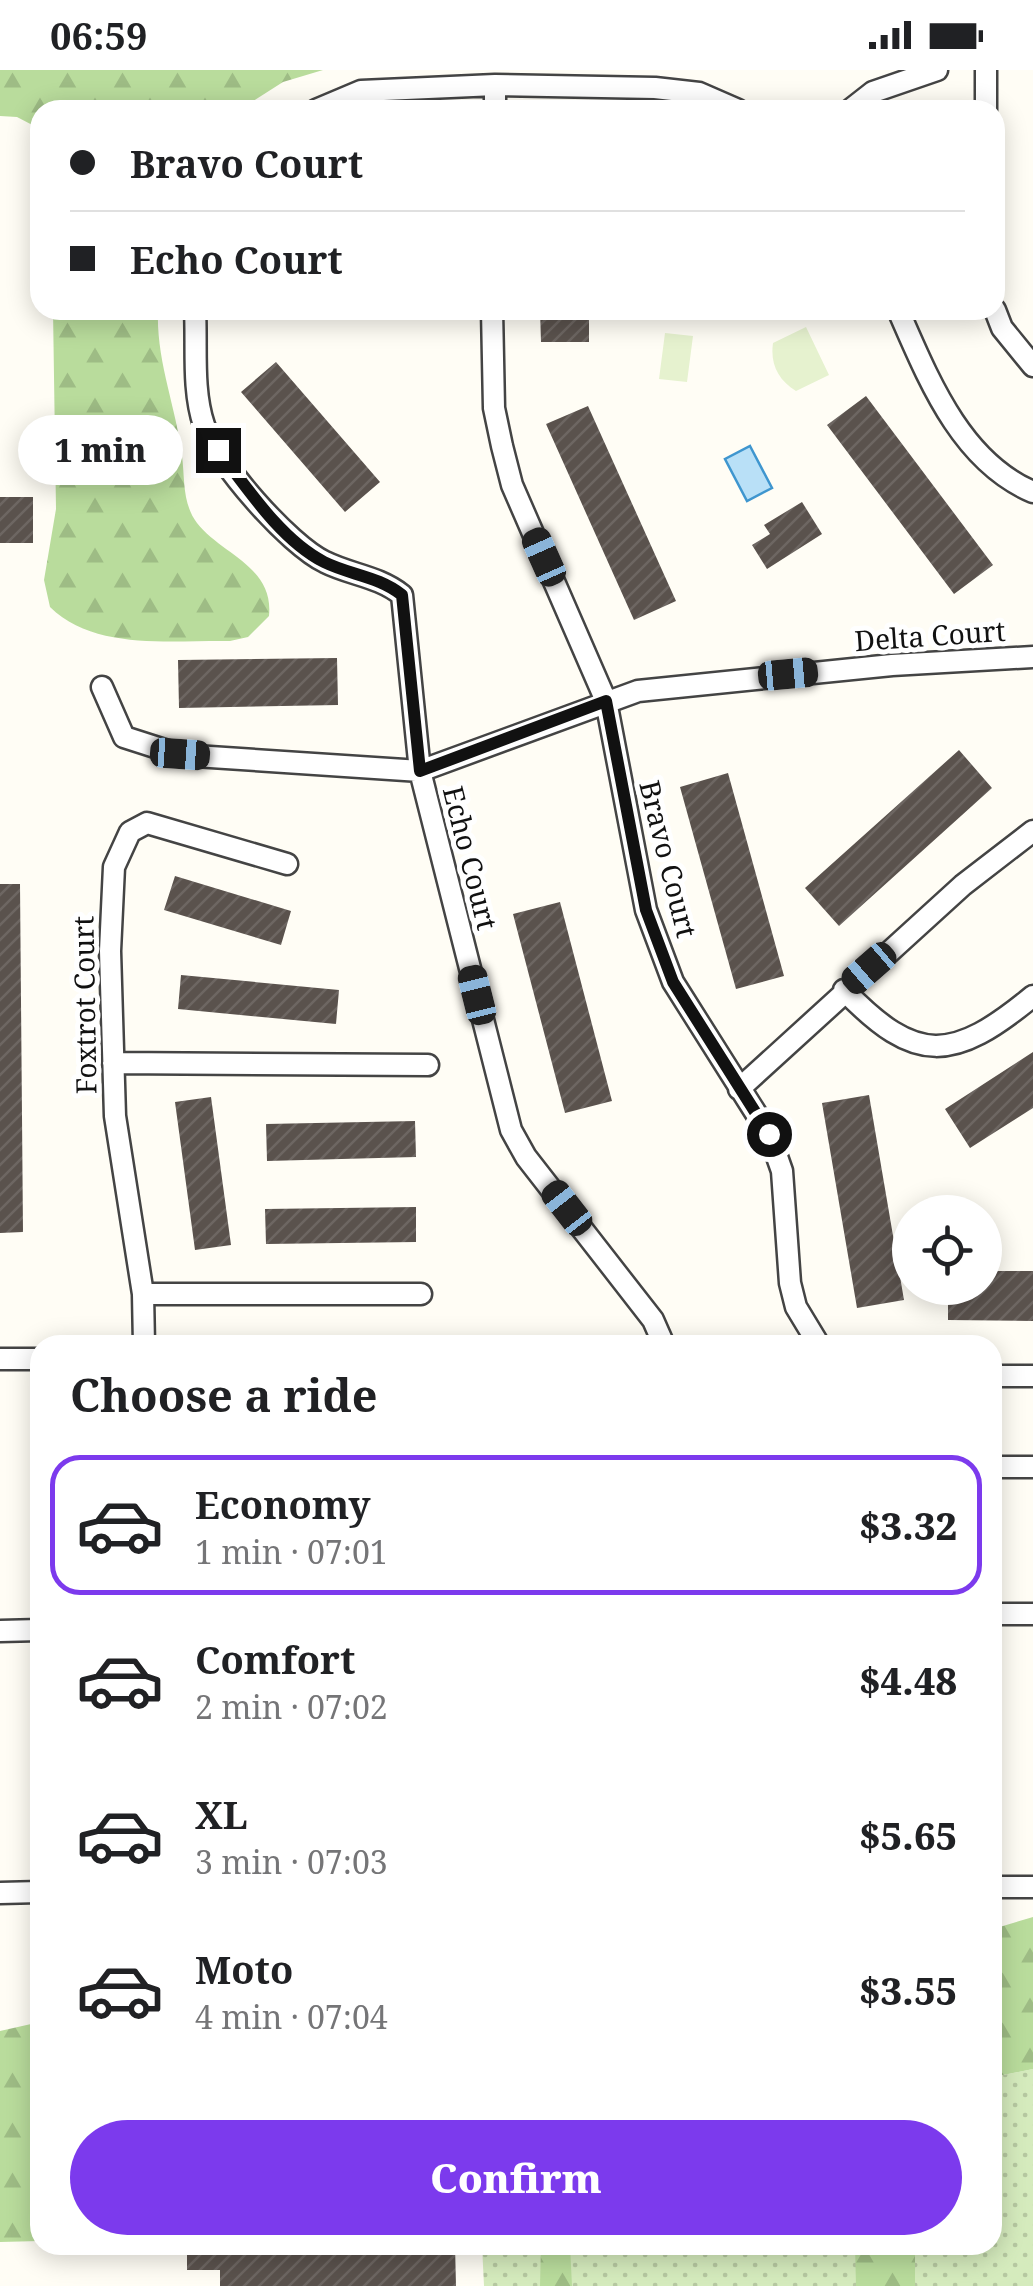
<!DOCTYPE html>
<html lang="en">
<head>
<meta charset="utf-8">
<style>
  :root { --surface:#fff; --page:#f6f6f6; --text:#202124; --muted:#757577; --line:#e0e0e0; --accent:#7c3aed }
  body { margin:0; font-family:"Noto Serif",serif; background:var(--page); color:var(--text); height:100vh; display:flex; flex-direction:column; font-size:38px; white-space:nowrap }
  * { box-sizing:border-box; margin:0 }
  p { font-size:32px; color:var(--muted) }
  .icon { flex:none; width:55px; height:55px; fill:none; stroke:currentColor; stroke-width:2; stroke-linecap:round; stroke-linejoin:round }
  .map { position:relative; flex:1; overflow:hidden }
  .panel { position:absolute; left:30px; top:1265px; width:972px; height:920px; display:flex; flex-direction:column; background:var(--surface); border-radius:30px; box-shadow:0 5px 25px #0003 }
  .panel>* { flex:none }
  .guide { position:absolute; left:30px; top:30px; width:975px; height:220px; border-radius:30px; box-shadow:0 5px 25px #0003; display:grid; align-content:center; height:220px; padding:0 40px; background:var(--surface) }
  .controls { position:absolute; left:892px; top:1125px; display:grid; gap:20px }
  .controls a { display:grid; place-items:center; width:110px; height:110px; border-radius:50%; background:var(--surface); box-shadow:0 5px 25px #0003; font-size:50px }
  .end { position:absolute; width:45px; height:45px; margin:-22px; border:12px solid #111; background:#fff; box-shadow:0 0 0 5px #fff }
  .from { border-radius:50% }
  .bubble { position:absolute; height:70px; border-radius:35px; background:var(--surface); box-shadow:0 5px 25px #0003; font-size:32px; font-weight:800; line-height:70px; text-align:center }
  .car { position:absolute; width:30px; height:60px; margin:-30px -15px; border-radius:12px; box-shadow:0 0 8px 2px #0007; background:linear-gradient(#222 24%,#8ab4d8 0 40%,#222 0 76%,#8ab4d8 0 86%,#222 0) }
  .guide b { display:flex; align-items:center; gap:35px; height:95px; font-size:38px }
  .guide b+b { border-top:2px solid var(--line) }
  .guide i { width:25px; height:25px; background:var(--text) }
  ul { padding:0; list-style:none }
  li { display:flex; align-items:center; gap:30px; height:140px; margin:0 20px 15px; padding:0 20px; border:5px solid transparent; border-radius:30px }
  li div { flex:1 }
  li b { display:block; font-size:38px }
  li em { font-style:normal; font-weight:800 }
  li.current { border-color:var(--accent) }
  li>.icon { width:90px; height:90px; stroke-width:1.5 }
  h2 { padding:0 40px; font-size:45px; line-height:120px }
  .primary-button { display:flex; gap:20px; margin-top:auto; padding:20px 40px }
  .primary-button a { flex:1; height:115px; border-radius:60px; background:var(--accent); color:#fff; font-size:40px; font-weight:800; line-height:115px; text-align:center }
  .status { display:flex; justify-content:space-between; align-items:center; height:70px; padding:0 50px; background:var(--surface); direction:ltr }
  .status svg { height:28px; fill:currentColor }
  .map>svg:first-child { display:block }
  .grass { fill:url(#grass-dots) }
  .forest { fill:url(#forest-firs) }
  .pitch { fill:#e6f2cf }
  .water { fill:#b9e0f7; stroke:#3f96cf; stroke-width:2.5 }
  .building { fill:url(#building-hatch) }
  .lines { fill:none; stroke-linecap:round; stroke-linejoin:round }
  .minor-casing { stroke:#444; stroke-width:25 }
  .minor { stroke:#fff; stroke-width:20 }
  .route { stroke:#111; stroke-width:12 }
  .labels { text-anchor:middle; stroke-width:10; stroke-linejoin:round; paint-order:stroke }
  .street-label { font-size:28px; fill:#111; stroke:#fff }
</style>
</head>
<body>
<div class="status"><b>06:59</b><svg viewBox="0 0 49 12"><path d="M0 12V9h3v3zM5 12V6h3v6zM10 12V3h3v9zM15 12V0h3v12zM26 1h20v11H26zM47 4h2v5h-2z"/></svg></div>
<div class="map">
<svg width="1033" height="2216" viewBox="0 0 1033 2216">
  <defs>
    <pattern id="grass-dots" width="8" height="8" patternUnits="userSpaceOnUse" patternTransform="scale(2.5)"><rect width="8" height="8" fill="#d5ebbd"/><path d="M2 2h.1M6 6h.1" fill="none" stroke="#b6c8a1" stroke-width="1.8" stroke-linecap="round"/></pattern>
    <pattern id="forest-firs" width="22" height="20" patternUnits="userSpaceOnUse" patternTransform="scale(2.5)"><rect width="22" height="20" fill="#b9dc9c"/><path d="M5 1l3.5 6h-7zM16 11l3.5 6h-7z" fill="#9ebc85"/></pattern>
    <pattern id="building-hatch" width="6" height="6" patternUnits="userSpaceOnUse" patternTransform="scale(2.5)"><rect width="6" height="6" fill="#5a524d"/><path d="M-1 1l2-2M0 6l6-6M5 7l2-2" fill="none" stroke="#6d6662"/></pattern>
  </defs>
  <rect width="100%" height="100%" fill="#fffdf5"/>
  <path class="grass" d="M1033,1999V2216H484L482,2175H992L993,2007Z"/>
  <path class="forest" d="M0,0H323L283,12L239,40H40V59L17,47L0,46Z
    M53,240H158C156,291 176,336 182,386C185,409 182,433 197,453C222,485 274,496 269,546L248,567L230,571C171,570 95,581 50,537L44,510L56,439Z
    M1033,1847V1999L993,2007V1859Z
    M40,1952V2171L0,2172V1961Z
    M541,2175H570L572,2216H540Z
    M855,2175H915V2216H856Z"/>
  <path class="pitch" d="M806,257L829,305L796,321C778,310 770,294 773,273Z
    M665,263L693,266L687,312L659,309Z"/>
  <path class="water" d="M750,376L772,418L747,431L725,389Z"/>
  <path class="building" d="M540,240H589V272H541Z
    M276,292L380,412L345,442L241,322Z
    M866,326L993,495L954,524L827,355Z
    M588,336L676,531L634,550L546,354Z
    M0,427H33V473H0Z
    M802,432L822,464L767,499L752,475L770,464L764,455Z
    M337,588L338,635L179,638L178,590Z
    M959,680L992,718L839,856L805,818Z
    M728,703L784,906L736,919L680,717Z
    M175,806L291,841L281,875L164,840Z
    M0,814H20L23,1162L0,1163Z
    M560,832L612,1031L565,1043L513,844Z
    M181,905L339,920L336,954L178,939Z
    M1033,982V1038L970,1078L945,1039Z
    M869,1025L904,1230L857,1238L822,1033Z
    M211,1027L231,1175L195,1180L175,1032Z
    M415,1051L416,1087L267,1091L266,1054Z
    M416,1137V1172L266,1174L265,1139Z
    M985,1201H1033V1251L948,1250V1218H985Z
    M187,2175H455L456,2216H220V2200H187Z"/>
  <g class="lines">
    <defs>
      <path id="minor" d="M316,40L361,21L495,15L655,18L699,23L738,40
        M495,40V15
        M850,40L873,22L937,0
        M986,40V0
        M195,240C197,276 192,320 204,355C216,392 289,475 325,492C351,505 378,506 402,525L420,701L511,1060L526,1087L653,1250L664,1275
        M492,240L494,338L502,376L512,415L606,631L646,840L673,912L769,1064L782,1101L790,1213L796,1237L819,1275
        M898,240C928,308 960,391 1033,422
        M995,240L1002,258L1033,296
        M102,617L124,667L180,685L420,701L638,621L892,595L1033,587
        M844,920C916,995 953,992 1033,926
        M113,993L428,995
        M739,1019L963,815L1033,761
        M143,1224H421
        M144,1275L143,1224L115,1046L110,881L114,797L130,762L147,753L287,794
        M0,1289H40
        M992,1306H1033
        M992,1397H1033
        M992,1544H1033
        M0,1561L40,1560
        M992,1817H1033
        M0,1823L40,1822"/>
    </defs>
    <use href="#minor" class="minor-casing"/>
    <use href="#minor" class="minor"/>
  </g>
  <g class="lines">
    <path class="route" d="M218,380C247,418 281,470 324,492C350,505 378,506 402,525L420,701L606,631L646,840L673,912L769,1064"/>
  </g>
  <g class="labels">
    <g class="street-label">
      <text transform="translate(930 566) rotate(-4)" y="10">Delta Court</text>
      <text transform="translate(470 788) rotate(76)" y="10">Echo Court</text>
      <text transform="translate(668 789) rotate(76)" y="10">Bravo Court</text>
      <text transform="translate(85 935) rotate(-91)" y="10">Foxtrot Court</text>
    </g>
  </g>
</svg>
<div class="controls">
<a><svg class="icon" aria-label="locate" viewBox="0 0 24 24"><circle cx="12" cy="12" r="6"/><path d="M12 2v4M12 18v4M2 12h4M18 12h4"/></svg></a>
</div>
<i class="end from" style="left:769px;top:1064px"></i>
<i class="end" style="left:218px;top:380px"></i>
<div class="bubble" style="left:18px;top:345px;width:165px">1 min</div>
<i class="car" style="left:544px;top:487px;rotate:336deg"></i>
<i class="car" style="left:788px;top:604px;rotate:85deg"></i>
<i class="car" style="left:180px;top:684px;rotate:94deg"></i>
<i class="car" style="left:869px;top:898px;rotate:229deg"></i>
<i class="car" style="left:477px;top:925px;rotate:346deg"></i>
<i class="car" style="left:567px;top:1138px;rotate:322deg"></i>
<div class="guide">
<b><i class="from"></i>Bravo Court</b>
<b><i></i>Echo Court</b>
</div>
<section class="panel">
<h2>Choose a ride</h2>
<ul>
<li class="current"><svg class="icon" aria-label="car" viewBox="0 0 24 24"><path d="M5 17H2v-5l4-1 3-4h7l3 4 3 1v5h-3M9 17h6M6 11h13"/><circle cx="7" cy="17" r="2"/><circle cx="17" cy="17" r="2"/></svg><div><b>Economy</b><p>1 min · 07:01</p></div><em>$3.32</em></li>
<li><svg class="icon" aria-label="car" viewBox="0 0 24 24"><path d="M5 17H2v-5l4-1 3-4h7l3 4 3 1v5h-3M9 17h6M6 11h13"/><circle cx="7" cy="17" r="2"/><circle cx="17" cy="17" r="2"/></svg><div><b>Comfort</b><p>2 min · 07:02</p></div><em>$4.48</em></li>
<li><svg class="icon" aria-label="car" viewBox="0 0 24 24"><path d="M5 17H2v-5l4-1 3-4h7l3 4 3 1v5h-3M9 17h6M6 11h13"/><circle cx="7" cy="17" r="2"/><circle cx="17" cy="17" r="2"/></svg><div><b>XL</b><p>3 min · 07:03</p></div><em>$5.65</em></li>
<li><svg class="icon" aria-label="car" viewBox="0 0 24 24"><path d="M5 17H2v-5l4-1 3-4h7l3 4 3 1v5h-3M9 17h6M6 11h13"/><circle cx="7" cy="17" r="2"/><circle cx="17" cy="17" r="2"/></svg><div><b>Moto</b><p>4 min · 07:04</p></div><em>$3.55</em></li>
</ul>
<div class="primary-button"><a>Confirm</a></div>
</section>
</div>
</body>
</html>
